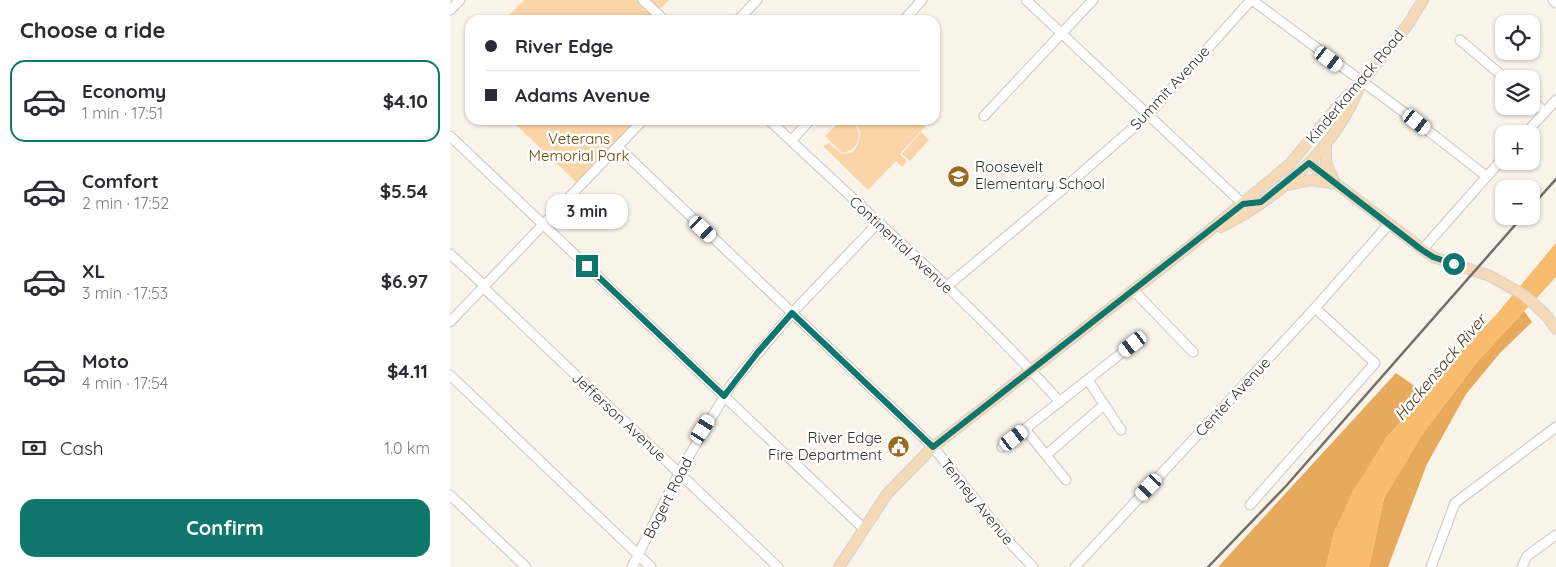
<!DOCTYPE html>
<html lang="en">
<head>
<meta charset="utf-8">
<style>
  :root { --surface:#fff; --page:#f2f2f3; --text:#2b2b33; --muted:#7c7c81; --line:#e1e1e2; --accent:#0f766e }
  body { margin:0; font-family:Quicksand,sans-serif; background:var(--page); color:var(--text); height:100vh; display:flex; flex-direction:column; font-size:19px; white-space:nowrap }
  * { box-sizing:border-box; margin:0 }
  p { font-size:16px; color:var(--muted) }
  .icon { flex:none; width:28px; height:28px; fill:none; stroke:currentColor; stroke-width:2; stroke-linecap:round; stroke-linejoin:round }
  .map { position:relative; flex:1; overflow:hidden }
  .drawer { display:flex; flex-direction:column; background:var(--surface); width:450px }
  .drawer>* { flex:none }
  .guide { position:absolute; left:15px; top:15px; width:475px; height:110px; border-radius:15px; box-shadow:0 1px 4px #0004; display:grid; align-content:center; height:110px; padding:0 20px; background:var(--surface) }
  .fabs { position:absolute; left:1045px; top:15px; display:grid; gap:10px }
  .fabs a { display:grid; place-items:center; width:45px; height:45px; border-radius:10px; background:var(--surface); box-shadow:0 1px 4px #0004; font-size:25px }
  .end { position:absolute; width:22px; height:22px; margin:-11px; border:6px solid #0f766e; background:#fff; box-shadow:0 0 0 2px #fff }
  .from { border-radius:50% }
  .bubble { position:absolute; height:35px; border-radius:15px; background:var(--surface); box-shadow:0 1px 4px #0004; font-size:16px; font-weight:700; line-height:35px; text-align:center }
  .car { position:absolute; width:15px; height:30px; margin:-15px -8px; border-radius:6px; box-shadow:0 0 4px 1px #0007; background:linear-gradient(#fff 24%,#345 0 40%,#fff 0 76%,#345 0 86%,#fff 0) }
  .guide b { display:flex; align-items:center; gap:18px; height:48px; font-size:19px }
  .guide b+b { border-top:1px solid var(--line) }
  .guide i { width:12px; height:12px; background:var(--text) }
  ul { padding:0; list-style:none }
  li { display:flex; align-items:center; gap:15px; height:82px; margin:0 10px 8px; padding:0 10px; border:2px solid transparent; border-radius:15px }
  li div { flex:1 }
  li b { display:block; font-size:19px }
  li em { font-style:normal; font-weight:700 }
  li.on { border-color:var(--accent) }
  li>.icon { width:45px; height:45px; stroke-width:1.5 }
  h2 { padding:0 20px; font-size:22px; line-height:60px }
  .pay { display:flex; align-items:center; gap:12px; height:55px; padding:0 20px; font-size:19px }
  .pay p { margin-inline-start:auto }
  .cta { display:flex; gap:10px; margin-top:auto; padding:10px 20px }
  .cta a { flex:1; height:58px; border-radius:15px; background:var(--accent); color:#fff; font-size:20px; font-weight:700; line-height:58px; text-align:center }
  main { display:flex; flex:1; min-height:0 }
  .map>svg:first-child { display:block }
  .green { fill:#fbd5a8 }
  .forest { fill:#e7aa5c }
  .water { fill:#f9bb6d }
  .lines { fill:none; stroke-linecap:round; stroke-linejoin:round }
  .minor-casing { stroke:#cec6be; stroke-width:11 }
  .major-casing { stroke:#d2d1d1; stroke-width:12 }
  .minor { stroke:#fff; stroke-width:9 }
  .major { stroke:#f6dab8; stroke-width:10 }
  .rail { stroke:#726f69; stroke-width:2.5 }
  .route { stroke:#0f766e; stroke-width:6 }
  .labels { text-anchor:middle; stroke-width:5; stroke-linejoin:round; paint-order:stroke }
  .street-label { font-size:15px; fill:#32302c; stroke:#fff }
  .park-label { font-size:15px; fill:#6b4402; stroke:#fff }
  .poi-label { font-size:15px; fill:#32302c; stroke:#fff; text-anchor:start }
  .water-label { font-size:16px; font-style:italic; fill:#4a310f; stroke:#fff }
</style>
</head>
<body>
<main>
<section class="drawer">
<h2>Choose a ride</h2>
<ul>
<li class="on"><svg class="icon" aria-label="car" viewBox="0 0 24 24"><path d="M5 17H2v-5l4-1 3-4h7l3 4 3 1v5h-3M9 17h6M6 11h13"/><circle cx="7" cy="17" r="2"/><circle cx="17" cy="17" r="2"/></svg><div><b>Economy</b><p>1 min · 17:51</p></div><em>$4.10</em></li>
<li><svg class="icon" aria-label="car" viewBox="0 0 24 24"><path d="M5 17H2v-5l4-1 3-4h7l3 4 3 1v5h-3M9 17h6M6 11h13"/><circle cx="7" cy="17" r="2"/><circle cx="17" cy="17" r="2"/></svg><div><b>Comfort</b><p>2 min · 17:52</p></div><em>$5.54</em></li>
<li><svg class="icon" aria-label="car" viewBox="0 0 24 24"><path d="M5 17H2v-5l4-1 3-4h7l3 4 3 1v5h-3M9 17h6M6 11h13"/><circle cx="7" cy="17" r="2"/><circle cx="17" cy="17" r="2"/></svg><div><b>XL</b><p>3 min · 17:53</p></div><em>$6.97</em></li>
<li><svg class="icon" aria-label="car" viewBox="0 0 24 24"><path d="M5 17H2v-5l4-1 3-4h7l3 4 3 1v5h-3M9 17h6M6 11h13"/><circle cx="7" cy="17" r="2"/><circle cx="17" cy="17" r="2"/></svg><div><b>Moto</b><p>4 min · 17:54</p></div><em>$4.11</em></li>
</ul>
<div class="pay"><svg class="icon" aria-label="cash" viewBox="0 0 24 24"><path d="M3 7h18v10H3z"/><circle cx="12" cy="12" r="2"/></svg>Cash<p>1.0 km</p></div>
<div class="cta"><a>Confirm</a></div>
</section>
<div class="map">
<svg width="1106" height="567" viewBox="0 0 1106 567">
  <rect width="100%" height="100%" fill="#faf3ea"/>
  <path class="green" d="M74,0H219L207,12L215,20H54Z
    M61,120H192L130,186Z
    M391,120C415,120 414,150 392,153L375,136Z
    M402,120H481L450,154L457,161L452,167L446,161L418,190L373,146L379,143L392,154L403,152C411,141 414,130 402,120Z
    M471,132L479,140L460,161L452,154Z"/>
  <path class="forest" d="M1074,311L1082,322L1050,353L1016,394L977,464L938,567H919L934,498L973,433L1026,363Z
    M946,373L976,394L936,438L884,532L876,567H768Z"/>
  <path class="water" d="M1106,243V277L1026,363L973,433L934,498L919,567H876L884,532L903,491L936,438L979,392L1015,345L1045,316Z"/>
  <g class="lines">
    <defs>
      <path id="minor" d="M193,0L214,20
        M576,0L793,204
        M802,0L967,122L1036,176
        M1103,0L1106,3
        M0,10L10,0
        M288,20L307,0
        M454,20L472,0
        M1010,40L1056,79
        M1081,100L1095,112
        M534,116L643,0
        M319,120C417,213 520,302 610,402
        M1075,134L1106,100
        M0,136L413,528
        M341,141L360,120
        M168,147L483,447L561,544L583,567
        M972,250L1054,157
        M0,254L35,286
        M33,287L328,567
        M496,287L612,190L699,114L801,0
        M683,290L743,352
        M0,322L193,120
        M0,375L201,567
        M638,380L671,430
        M575,429L616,480
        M552,447L683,344
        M596,455L654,405
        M0,495L76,567
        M800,505L925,363L865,308
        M182,567L229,473L281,385L342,313L428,223
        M625,567L865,308L939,224
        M981,567L1005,503L1106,427
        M1072,567L1077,556L1106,535"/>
      <path id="major" d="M876,143V163L884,181
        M859,163L983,257L1040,276L1074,295L1095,314L1106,329
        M838,185L861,180L882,183
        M771,227C829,198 887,147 910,85
        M389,567L437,494L483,447L754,235L839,165L891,102L912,82L959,23L973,0"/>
    </defs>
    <use href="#minor" class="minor-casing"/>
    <use href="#major" class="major-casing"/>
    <use href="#minor" class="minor"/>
    <use href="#major" class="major"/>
    <path class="rail" d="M1081,207L1106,179
      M758,567L836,486L1073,216"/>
  </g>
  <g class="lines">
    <path class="route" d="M137,266L274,396L308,352L342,313L483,447L793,204L811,202L859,163L972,250L983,257L1004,264"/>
  </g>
  <defs>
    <symbol id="school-disc" viewBox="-11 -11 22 22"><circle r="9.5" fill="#9b681e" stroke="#fff"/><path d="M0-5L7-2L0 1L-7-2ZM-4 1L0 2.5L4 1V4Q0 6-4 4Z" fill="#fff"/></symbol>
    <symbol id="civic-disc" viewBox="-11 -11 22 22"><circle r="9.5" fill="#9b681e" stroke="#fff"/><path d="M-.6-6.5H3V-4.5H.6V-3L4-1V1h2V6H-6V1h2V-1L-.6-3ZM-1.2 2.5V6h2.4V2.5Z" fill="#fff"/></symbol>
  </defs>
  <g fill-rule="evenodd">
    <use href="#school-disc" x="496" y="164" width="25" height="25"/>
    <use href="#civic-disc" x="436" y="434" width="25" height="25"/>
  </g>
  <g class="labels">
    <g class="street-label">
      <text transform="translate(905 87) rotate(-50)" y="5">Kinderkamack Road</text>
      <text transform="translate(720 88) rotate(-47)" y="5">Summit Avenue</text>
      <text transform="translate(451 245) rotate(43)" y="5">Continental Avenue</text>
      <text transform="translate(783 397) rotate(-47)" y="5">Center Avenue</text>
      <text transform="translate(169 417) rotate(43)" y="5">Jefferson Avenue</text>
      <text transform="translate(218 498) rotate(-63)" y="5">Bogert Road</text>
      <text transform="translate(527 502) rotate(51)" y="5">Tenney Avenue</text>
    </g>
    <g class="park-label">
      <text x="129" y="144">Veterans<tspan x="129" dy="17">Memorial Park</tspan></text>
    </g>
    <g class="poi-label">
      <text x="525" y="172">Roosevelt<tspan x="525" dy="17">Elementary School</tspan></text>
      <text x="432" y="443" text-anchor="end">River Edge<tspan x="432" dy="17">Fire Department</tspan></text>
    </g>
    <g class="water-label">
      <text transform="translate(990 367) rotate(-50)" y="6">Hackensack River</text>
    </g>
  </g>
</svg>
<div class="fabs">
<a><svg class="icon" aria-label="locate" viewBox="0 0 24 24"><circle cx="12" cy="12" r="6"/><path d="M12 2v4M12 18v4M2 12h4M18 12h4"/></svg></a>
<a><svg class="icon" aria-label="layers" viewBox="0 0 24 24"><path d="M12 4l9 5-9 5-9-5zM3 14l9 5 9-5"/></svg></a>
<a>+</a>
<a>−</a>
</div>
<i class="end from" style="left:1004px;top:264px"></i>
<i class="end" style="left:137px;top:266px"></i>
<div class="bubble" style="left:96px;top:194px;width:82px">3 min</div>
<i class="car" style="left:879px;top:59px;rotate:127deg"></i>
<i class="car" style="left:967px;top:122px;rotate:128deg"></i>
<i class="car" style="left:253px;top:229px;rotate:133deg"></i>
<i class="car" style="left:683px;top:344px;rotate:232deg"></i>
<i class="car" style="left:253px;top:429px;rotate:32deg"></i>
<i class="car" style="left:564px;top:438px;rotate:52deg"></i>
<i class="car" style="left:699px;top:487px;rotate:223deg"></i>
<div class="guide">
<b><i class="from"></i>River Edge</b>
<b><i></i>Adams Avenue</b>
</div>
</div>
</main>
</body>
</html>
